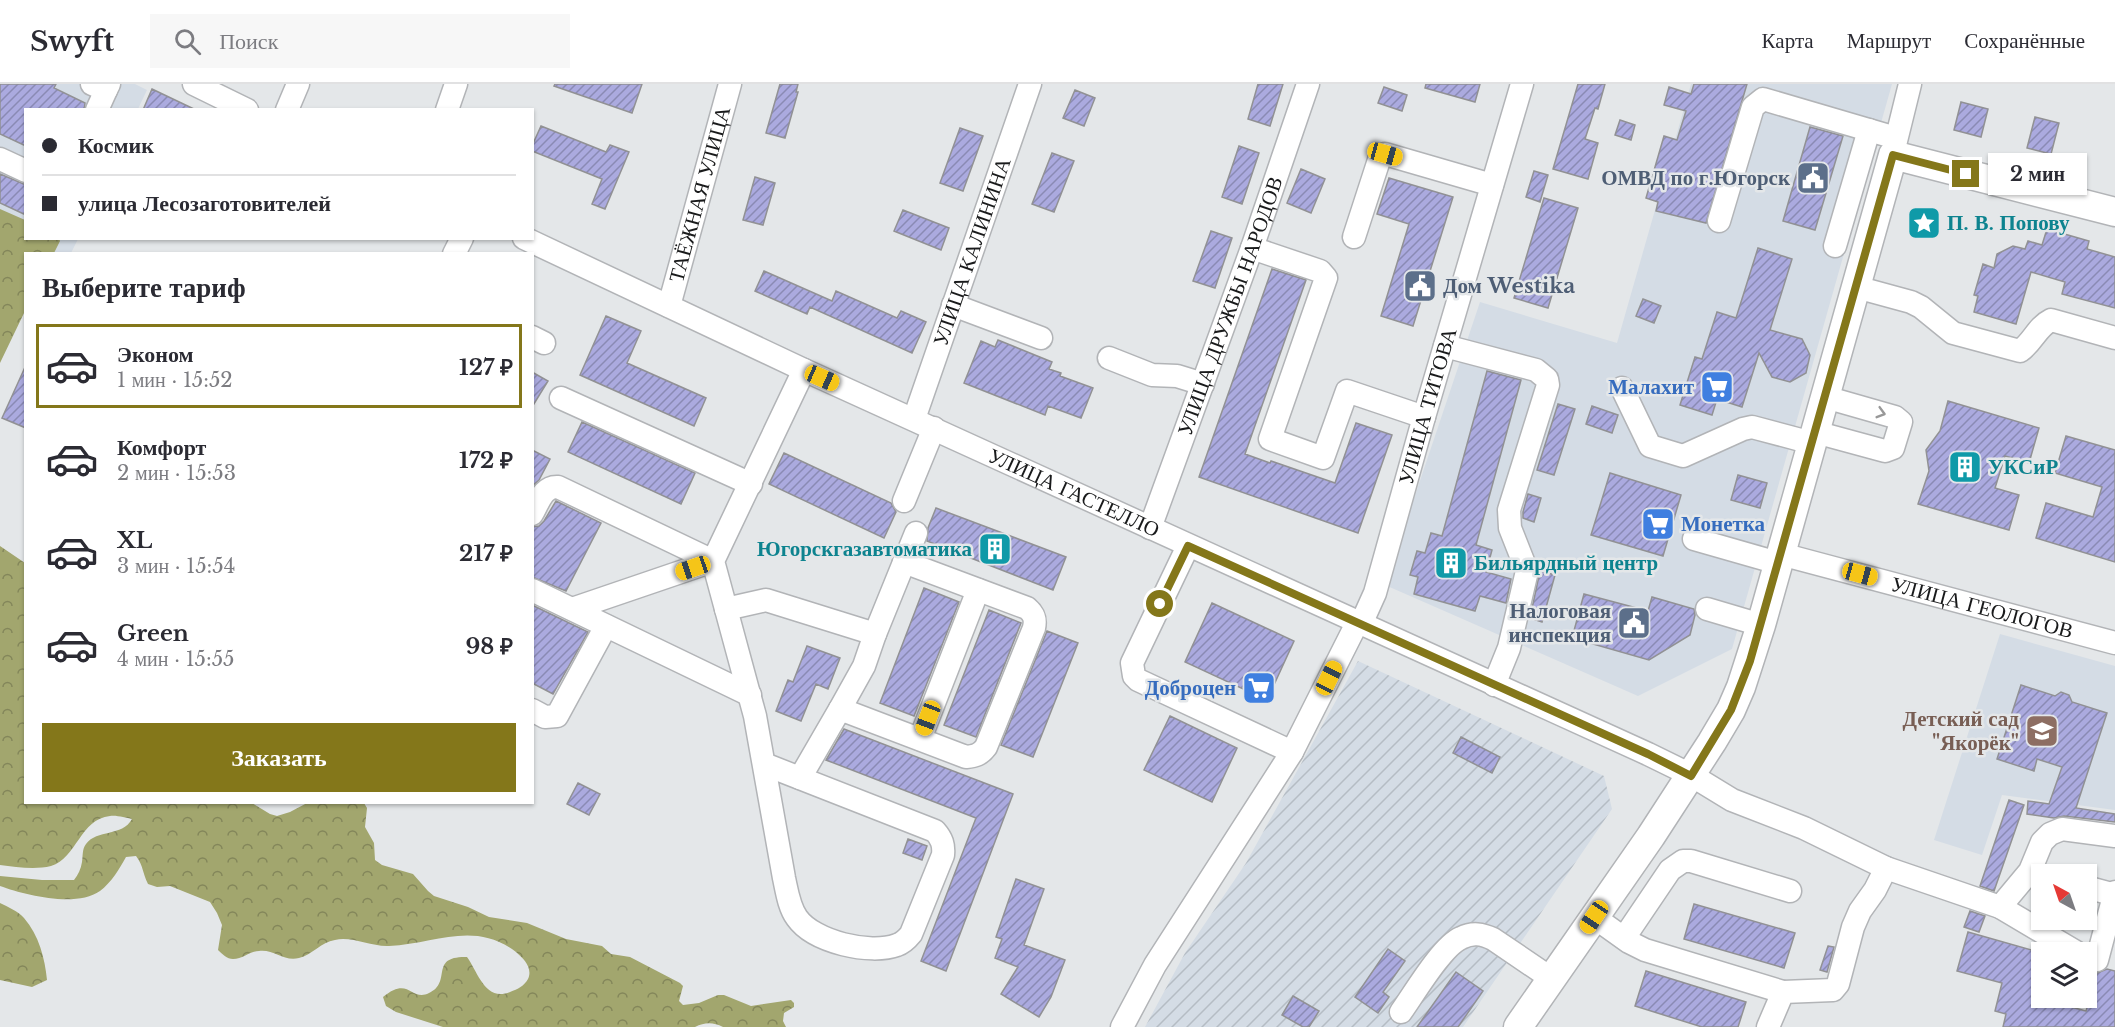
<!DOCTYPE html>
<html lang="ru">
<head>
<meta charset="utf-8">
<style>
  :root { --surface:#fff; --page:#f7f7f7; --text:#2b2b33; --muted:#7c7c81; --line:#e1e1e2; --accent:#84771a }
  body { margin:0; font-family:"Libre Baskerville",serif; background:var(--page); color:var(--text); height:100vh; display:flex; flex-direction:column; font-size:22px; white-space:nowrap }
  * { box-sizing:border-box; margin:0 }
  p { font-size:20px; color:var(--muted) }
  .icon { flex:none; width:33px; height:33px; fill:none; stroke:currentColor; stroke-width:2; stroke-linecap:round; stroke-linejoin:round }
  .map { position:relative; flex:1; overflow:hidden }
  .drawer { position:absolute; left:24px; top:168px; width:510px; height:552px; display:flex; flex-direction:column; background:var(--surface); border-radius:0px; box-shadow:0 2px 4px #0004 }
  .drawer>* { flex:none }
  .hud { position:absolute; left:24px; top:24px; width:510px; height:132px; border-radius:0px; box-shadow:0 2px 4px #0004; display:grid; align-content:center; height:132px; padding:0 18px; background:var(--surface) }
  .needle { width:39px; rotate:320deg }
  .controls { position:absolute; left:2031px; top:780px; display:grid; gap:12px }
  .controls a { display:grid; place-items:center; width:66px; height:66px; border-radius:0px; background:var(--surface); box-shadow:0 2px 4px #0004; font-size:30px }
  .end { position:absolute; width:27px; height:27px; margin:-14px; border:8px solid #84771a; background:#fff; box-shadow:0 0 0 3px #fff }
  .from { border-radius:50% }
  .bubble { position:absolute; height:42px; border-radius:0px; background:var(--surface); box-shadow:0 2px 4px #0004; font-size:20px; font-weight:700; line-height:42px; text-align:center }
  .car { position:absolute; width:18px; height:36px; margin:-18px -9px; border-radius:8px; box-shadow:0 0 4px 2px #0007; background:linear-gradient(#f5c518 24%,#345 0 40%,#f5c518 0 76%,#345 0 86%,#f5c518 0) }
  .hud b { display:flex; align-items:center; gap:21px; height:57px; font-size:22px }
  .hud b+b { border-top:2px solid var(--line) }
  .hud i { width:15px; height:15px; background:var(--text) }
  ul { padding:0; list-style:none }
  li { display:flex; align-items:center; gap:18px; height:84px; margin:0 12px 9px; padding:0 6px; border:3px solid transparent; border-radius:0px }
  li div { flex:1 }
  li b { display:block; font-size:22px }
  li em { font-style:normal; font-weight:700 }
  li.selected { border-color:var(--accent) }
  li>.icon { width:54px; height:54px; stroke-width:1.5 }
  h2 { padding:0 18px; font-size:27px; line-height:72px }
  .action { display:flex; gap:12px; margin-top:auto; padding:12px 18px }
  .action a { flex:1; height:69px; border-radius:0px; background:var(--accent); color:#fff; font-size:24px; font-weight:700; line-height:69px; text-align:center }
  header { display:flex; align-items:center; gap:36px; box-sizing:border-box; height:84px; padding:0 30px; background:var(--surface); border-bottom:2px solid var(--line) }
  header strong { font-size:28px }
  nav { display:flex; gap:33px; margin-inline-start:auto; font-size:21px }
  .search { width:420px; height:54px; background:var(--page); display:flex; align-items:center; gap:15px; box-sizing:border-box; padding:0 21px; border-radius:0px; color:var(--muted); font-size:22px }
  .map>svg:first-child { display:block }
  .built { fill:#d4dce5 }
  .industrial { fill:url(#industrial-furrows) }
  .forest { fill:url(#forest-crowns) }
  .building { fill:url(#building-hatch); stroke:#919194; stroke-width:1.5 }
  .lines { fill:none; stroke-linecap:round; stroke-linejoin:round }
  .minor-casing { stroke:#b2b4b7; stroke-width:25 }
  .major-casing { stroke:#b2b4b7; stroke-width:31 }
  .minor { stroke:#fff; stroke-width:22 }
  .major { stroke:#fff; stroke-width:28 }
  .oneway { stroke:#989898 }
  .route { stroke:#84771a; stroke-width:8 }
  .labels { text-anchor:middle; stroke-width:5; stroke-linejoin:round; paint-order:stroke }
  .service-label { font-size:21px; font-weight:bold; fill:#4e5e75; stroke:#e4e7e9; text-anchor:end }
  .street-label { font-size:21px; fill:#191a1b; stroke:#e4e7e9 }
  .culture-label { font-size:21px; font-weight:bold; fill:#0d838f; stroke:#e4e7e9; text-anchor:start }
  .shop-label { font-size:21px; font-weight:bold; fill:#366cbe; stroke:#e4e7e9; text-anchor:end }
  .education-label { font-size:21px; font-weight:bold; fill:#785e54; stroke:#e4e7e9; text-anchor:end }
</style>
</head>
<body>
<header>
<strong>Swyft</strong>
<div class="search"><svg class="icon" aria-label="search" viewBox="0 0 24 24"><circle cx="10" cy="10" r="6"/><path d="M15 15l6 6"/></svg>Поиск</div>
<nav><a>Карта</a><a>Маршрут</a><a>Сохранённые</a></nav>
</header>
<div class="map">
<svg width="2115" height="943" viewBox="0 0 2115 943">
  <defs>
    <pattern id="industrial-furrows" width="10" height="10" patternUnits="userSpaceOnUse" patternTransform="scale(1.5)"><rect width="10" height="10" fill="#d4dce5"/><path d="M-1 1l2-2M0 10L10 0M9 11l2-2" fill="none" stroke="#b5bcc4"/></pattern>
    <pattern id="forest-crowns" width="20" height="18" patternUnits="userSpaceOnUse" patternTransform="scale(1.5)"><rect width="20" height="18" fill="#a2a66e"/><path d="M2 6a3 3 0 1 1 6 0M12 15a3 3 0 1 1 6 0" fill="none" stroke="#83865a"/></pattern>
    <pattern id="building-hatch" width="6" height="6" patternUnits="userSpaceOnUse" patternTransform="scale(1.5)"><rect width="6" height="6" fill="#abaadf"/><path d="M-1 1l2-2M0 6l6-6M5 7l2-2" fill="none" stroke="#8a8ab4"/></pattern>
  </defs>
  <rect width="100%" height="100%" fill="#e4e7e9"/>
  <path class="built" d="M0,0H135L147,6L138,25L26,26V154L78,155L71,169H48L0,146Z
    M1691,0H1892L1732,565L1638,612L1385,501L1480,218L1617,259Z
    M2000,550L2115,582V726L2002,711L1982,771L1934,756Z"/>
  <path class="industrial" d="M1358,577L1604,692L1612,725L1463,943H1145L1185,869L1246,779Z"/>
  <path class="forest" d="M0,125L25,136L26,154L59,155L60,157L54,169L26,170L25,227L0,279Z
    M0,462L25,479L26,718L252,719L270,730L277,732L290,728L307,719H364L367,724L365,743L374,759L375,776L382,781L413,790L428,807L434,812L468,823L489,833L527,839L566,855L602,862L611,870L630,873L680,899L683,902L679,917L683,921L699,919L718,911H724L751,922L791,916L794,919V923L784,929L783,937L786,943H723C713,938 705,938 695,943H443L396,928L386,922L383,913C409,891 411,918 429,909C453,898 428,872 467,873C478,888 485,918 510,908C518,905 524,902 528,895C533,884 524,875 516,868C474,836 435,860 389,862C371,863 352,852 335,856C321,858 312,871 299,874C284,878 274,865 259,867C250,867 243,875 233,875C227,875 222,870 218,866L222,841L217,829L210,818L170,802L157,803L148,800C142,788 144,783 136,772L126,773C120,784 111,799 100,807C76,824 25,811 0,802V792L42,796H74C78,791 81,785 82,778C83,772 82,765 86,760C97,745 122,753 132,735C126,734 117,731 110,732C80,735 77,774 51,782C35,786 16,783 0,781Z
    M0,819C8,823 18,827 24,834C39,851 45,875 47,896L32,903L0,896Z"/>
  <path class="building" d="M0,0H56L54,4L85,19L84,26H26V62L0,50Z
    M555,0H642L632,29L554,2Z
    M780,0H798L796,8H798L785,54L766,49Z
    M1258,0H1283L1270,42L1248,35Z
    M1426,0H1480L1475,18L1425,4Z
    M1578,0H1605L1598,25L1595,24L1585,55L1598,59L1588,95L1553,85Z
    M1694,0H1747L1706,139L1656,127L1658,118L1646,114L1664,52L1677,56L1686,27L1664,21L1669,3L1691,10Z
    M1384,3L1407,11L1402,27L1378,19Z
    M152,5L196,26H143Z
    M1075,6L1095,14L1084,42L1063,34Z
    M1961,18L1988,25L1981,53L1954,46Z
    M2035,33L2059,39L2051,70L2027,64Z
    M1620,36L1635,41L1631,56L1615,51Z
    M541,42L606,68L610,61L629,68L605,125L592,120L602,95L532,67V62Z
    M1810,43L1843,52L1815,146L1783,137Z
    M960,44L983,52L963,107L940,99Z
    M1239,62L1259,69L1242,120L1222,113Z
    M1052,69L1074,77L1054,128L1032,120Z
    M1301,85L1325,95L1311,129L1287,119Z
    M1534,87L1548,91L1540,118L1526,113Z
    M0,90L26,101V131L0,119Z
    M755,93L775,99L763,141L743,136Z
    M1389,94L1453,113L1413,242L1381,232L1409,140L1377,130Z
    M1544,114L1578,124L1548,224L1514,214Z
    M903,126L949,144L941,166L894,147Z
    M2047,145L2089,157L2087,165L2115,173V224L2062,210L2065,198L2031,188L2016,240L1974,228L1978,212L1974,211L1983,180L1994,184L1997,170L2013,162L2025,165L2028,157L2042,161Z
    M1211,147L1232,154L1215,204L1193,197Z
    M1758,164L1792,175L1770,246L1802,255L1810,271L1806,289L1790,298L1772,293L1759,269L1742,323L1717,315L1712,331L1680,321L1695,273L1702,275L1717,228L1736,234Z
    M1272,185L1306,196L1245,370L1270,379L1271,377L1335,399L1356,339L1392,351L1358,449L1199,393Z
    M764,187L832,217L836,207L897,234L901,227L926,238L912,269L810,223L807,230L755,207Z
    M1643,215L1661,222L1654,239L1636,232Z
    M606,232L641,247L627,279L706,314L694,342L580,291Z
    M998,256L1052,278L1049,285L1061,289L1060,292L1093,304L1081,334L1048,322L1045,331L964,299L981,257L995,263Z
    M26,281V344L2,334Z
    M1487,287L1521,296L1476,461L1492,466L1486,488L1511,495L1506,519L1480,512L1475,527L1414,510L1418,493L1410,491L1417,467L1425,469L1431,449L1442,452Z
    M532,288L548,297L532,323Z
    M1948,317L2039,344L2029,379L2005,372L1995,404L2019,411L2009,446L1918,420L1929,387L1926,366L1940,347Z
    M1558,320L1575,325L1554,391L1537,386Z
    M1592,322L1618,331L1612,349L1586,340Z
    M582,338L695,389L681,420L568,368Z
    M2066,352L2115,366V478L2036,454L2046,419L2093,433L2102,403L2055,389Z
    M532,366L550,375L539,396L532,402Z
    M784,369L891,419L896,428L884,454L769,400Z
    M1610,389L1681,411L1663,472L1591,451Z
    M1738,391L1767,399L1760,424L1731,416Z
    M1528,410L1541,414L1534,438L1523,434V428Z
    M556,417L601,439L566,507L532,493V443L539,442L544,437Z
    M936,424L1066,473L1053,506L927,457L928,444Z
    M1540,487L1555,491L1542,538L1530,534Z
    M924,504L959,518L914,632L880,619Z
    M1584,510L1648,527L1652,513L1694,525L1695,531L1690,551L1649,576L1572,554Z
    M1212,519L1294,557L1267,616L1185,578Z
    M532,521L588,548L553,610L532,599Z
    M989,526L1021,539L976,653L944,641Z
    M1047,547L1078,559L1033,673L1001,661Z
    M807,562L840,574L828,605L816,600L801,637L776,627L788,596L793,598Z
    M2021,601L2055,612L2061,608L2069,611L2072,618L2107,629L2076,724L2115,730V738L2064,732L2054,734L2027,730L2028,717L2049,720L2062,683L2037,675L2034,687L1997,675Z
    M1170,632L1237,664L1212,718L1144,686Z
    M844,645L1013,710L946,887L921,877L976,734L826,676Z
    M1461,653L1500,673L1492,689L1453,669Z
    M578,699L600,710L589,731L567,720Z
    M2009,716L2024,721L1994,807L1980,802Z
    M908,755L927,762L922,776L903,769Z
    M1016,795L1044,805L1024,861L1065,876L1051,913L1039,933L1001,910L1018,883L995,874L1002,855L996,853Z
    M1694,820L1795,849L1784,884L1684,855Z
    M1970,827L1985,832L1979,848L1964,843Z
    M1968,848L2042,869V914H2062L2060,920L2086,927L2097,889L2107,885L2115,887V943H2003L2006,930L1995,927L2002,899L1957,887Z
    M1828,862L1834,863L1827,888L1820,886Z
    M1388,865L1405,877L1383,908L1389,913L1378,929L1355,913Z
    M1646,887L1746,918L1738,943H1702L1635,922Z
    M1456,888L1483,907L1458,943H1417Z
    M1293,912L1319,927L1309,943H1303L1282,931Z"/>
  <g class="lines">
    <defs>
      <g id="minor">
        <path d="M92,0L106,6L109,0"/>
        <path d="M194,0L247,26"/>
        <path d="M97,26L106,6"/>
        <path d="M287,26L298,0"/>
        <path d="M447,26L456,0"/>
        <path d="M1893,69L1910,0"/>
        <path d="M0,75L26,87"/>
        <path d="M1719,137L1753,23L1763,15L1896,54"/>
        <path d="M1354,153L1379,76L1385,70L1492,101"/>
        <path id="s1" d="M524,154L804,286L1648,670L1691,691L1732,716L1804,744L1886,784L2000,823L2076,868"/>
        <path d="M1835,162L1869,46"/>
        <path d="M1252,164L1320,187L1326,194L1270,355L1323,374L1347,307L1424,333"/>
        <path d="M454,170L462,154"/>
        <path d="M1856,203L1911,218L1921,223L1953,249L2020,267C2033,258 2037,243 2051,236L2115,254"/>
        <path d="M953,221L1041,254"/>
        <path id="s2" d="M669,222L730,0"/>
        <path d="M532,253L544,259"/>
        <path d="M1445,262L1536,286L1547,295L1548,301L1509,426L1510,444L1527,487L1509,564L1494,601"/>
        <path d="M1109,274L1152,291L1177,292L1203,300"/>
        <path d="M1622,304L1650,362L1683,372L1743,345L1752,343L1812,359"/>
        <path d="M561,314L751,400"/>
        <path id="s3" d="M914,335L1030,0"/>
        <path d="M1815,348L1885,367L1893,364L1901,338L1895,333L1825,313"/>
        <path d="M904,417L934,344"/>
        <path d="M532,430C539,418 543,402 558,403L713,477L572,525"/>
        <path id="s4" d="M1150,444L1252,164L1308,0"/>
        <path d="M1694,455L1778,479"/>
        <path d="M1188,462L1132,579L1134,592L1138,596L1292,668L1357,539"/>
        <path id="s5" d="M1781,470L2115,559"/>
        <path d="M532,506L750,611"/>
        <path d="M726,525L766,516L875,550L916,449"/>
        <path d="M1707,525L1761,541"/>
        <path id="s6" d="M1361,540L1375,509L1424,333L1522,0"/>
        <path d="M840,625L864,582L875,550"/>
        <path d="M532,626L545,633L557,632L606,542"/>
        <path d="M920,655L978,506"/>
        <path d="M764,680L935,747C942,755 944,761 943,771L911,850C907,855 903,859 897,861C870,871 814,858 797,834C789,823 787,808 784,794L755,632L713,477L804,286"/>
        <path d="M800,694L840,625L966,673C975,672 980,671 986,663L1034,544C1036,535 1034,530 1027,524L904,478"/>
        <path d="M2086,803L2115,811"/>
        <path d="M2000,823L2030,787L2042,758L2050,750L2062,745L2115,752"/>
        <path d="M1594,833L1629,858L1645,866L1783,908"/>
        <path d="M1624,854L1670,786L1683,777H1691L1790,807"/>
        <path d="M2097,876L2115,808"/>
        <path d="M1401,928C1414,910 1442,862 1461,854C1473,848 1482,850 1493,855L1552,895"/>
        <path d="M1122,943L1155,881L1292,668"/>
        <path d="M1768,943L1783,908L1833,906L1838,900L1853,843L1860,827L1875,806L1886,784"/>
      </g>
      <path id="major" d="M1518,943L1651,752L1712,658L1731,626L1741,603L1761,541L1893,71L2115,128"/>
    </defs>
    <use href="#minor" class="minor-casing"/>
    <use href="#major" class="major-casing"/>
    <use href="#minor" class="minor"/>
    <use href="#major" class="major"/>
  </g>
  <defs><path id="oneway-chevron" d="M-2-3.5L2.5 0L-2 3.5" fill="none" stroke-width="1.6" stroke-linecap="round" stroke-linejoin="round" transform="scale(1.5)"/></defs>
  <use class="oneway" href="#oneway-chevron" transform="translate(1881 329) rotate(16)"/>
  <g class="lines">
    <path class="route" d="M1160,520L1188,462L1648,670L1691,692L1731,626L1750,577L1893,71L1966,90"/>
  </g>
  <defs>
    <symbol id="civic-square" viewBox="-11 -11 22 22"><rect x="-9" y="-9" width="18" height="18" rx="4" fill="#5c6f8a" stroke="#e4e7e9"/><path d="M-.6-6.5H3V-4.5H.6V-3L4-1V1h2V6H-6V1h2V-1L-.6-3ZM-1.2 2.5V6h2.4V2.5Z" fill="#fff"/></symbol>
    <symbol id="sight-square" viewBox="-11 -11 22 22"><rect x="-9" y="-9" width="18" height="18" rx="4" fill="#0f9aa8" stroke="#e4e7e9"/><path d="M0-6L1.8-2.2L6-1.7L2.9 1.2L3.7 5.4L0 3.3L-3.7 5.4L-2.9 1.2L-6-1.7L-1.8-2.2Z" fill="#fff"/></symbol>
    <symbol id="supermarket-square" viewBox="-11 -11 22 22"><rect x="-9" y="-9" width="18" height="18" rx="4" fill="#3f7fe0" stroke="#e4e7e9"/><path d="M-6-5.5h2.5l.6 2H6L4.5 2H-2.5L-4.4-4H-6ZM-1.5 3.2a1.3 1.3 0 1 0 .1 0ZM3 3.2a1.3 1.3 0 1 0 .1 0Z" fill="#fff"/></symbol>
    <symbol id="building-square" viewBox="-11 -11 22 22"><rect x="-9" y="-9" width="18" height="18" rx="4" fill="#0f9aa8" stroke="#e4e7e9"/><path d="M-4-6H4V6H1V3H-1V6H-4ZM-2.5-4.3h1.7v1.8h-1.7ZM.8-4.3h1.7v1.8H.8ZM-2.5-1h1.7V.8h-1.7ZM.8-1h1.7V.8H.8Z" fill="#fff"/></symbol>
    <symbol id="school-square" viewBox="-11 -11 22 22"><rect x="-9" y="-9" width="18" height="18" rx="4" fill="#8d6e63" stroke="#e4e7e9"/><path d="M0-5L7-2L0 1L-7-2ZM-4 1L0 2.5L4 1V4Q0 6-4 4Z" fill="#fff"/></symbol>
  </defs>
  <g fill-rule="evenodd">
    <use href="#civic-square" x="1794" y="75" width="38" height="38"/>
    <use href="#sight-square" x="1905" y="120" width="38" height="38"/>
    <use href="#civic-square" x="1401" y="183" width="38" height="38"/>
    <use href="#supermarket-square" x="1698" y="284" width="38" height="38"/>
    <use href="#building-square" x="1946" y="364" width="38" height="38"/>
    <use href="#supermarket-square" x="1639" y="421" width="38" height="38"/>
    <use href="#building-square" x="976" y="446" width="38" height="38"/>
    <use href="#building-square" x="1432" y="460" width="38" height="38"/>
    <use href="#civic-square" x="1615" y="520" width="38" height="38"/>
    <use href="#supermarket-square" x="1240" y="585" width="38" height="38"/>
    <use href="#school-square" x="2023" y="628" width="38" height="38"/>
  </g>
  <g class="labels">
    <g class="service-label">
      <text x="1790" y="101">ОМВД по г.Югорск</text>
      <text x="1443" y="209" text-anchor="start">Дом Westika</text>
      <text x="1611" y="534">Налоговая<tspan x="1611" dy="24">инспекция</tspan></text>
    </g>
    <g class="street-label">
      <text dy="7" stroke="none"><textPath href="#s2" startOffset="116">ТАЁЖНАЯ УЛИЦА</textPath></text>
      <text dy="7" stroke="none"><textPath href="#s3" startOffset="177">УЛИЦА КАЛИНИНА</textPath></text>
      <text dy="7" stroke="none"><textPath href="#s4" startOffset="236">УЛИЦА ДРУЖБЫ НАРОДОВ</textPath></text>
      <text dy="7" stroke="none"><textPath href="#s6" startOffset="228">УЛИЦА ТИТОВА</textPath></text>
      <text dy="7" stroke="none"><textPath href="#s1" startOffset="606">УЛИЦА ГАСТЕЛЛО</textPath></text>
      <text dy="7" stroke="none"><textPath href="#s5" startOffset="208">УЛИЦА ГЕОЛОГОВ</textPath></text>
    </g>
    <g class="culture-label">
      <text x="1947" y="146">П. В. Попову</text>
      <text x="1988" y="390">УКСиР</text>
      <text x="972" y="472" text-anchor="end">Югорскгазавтоматика</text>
      <text x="1474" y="486">Бильярдный центр</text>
    </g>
    <g class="shop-label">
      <text x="1694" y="310">Малахит</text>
      <text x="1681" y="447" text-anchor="start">Монетка</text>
      <text x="1236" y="611">Доброцен</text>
    </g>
    <g class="education-label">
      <text x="2019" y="642">Детский сад<tspan x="2019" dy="24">"Якорёк"</tspan></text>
    </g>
  </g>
</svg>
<div class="controls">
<a><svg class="needle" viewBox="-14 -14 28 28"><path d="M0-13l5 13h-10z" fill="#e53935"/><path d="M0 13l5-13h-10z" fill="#7c7c81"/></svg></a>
<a><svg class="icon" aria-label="layers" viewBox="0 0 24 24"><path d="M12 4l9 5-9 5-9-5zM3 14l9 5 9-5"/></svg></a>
</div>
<i class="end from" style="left:1160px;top:520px"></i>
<i class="end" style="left:1966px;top:90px"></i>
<div class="bubble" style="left:1988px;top:69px;width:99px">2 мин</div>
<i class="car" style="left:1385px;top:70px;rotate:106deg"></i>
<i class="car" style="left:822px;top:294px;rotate:114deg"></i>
<i class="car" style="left:693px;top:484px;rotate:251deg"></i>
<i class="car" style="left:1860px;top:490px;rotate:105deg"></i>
<i class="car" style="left:1329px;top:594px;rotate:26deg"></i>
<i class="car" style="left:928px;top:634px;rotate:201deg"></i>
<i class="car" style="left:1594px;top:833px;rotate:214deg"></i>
<div class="hud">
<b><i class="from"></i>Космик</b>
<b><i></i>улица Лесозаготовителей</b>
</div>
<section class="drawer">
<h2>Выберите тариф</h2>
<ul>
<li class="selected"><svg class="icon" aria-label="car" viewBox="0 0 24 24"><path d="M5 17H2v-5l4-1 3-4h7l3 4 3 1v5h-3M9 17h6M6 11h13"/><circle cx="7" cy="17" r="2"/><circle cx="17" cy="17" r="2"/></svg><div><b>Эконом</b><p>1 мин · 15:52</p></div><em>127 ₽</em></li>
<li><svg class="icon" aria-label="car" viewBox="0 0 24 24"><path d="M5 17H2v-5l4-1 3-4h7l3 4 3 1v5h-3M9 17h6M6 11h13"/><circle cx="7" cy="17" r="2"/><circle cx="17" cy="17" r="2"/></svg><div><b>Комфорт</b><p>2 мин · 15:53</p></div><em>172 ₽</em></li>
<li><svg class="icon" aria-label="car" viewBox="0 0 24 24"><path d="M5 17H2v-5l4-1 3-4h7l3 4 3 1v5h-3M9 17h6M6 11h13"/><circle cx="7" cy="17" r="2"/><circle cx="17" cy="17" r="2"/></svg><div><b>XL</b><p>3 мин · 15:54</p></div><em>217 ₽</em></li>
<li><svg class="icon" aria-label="car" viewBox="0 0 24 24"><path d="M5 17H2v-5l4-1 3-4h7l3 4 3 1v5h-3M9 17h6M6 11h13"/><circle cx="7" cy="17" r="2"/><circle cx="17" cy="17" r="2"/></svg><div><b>Green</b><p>4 мин · 15:55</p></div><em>98 ₽</em></li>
</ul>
<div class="action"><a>Заказать</a></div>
</section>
</div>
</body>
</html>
